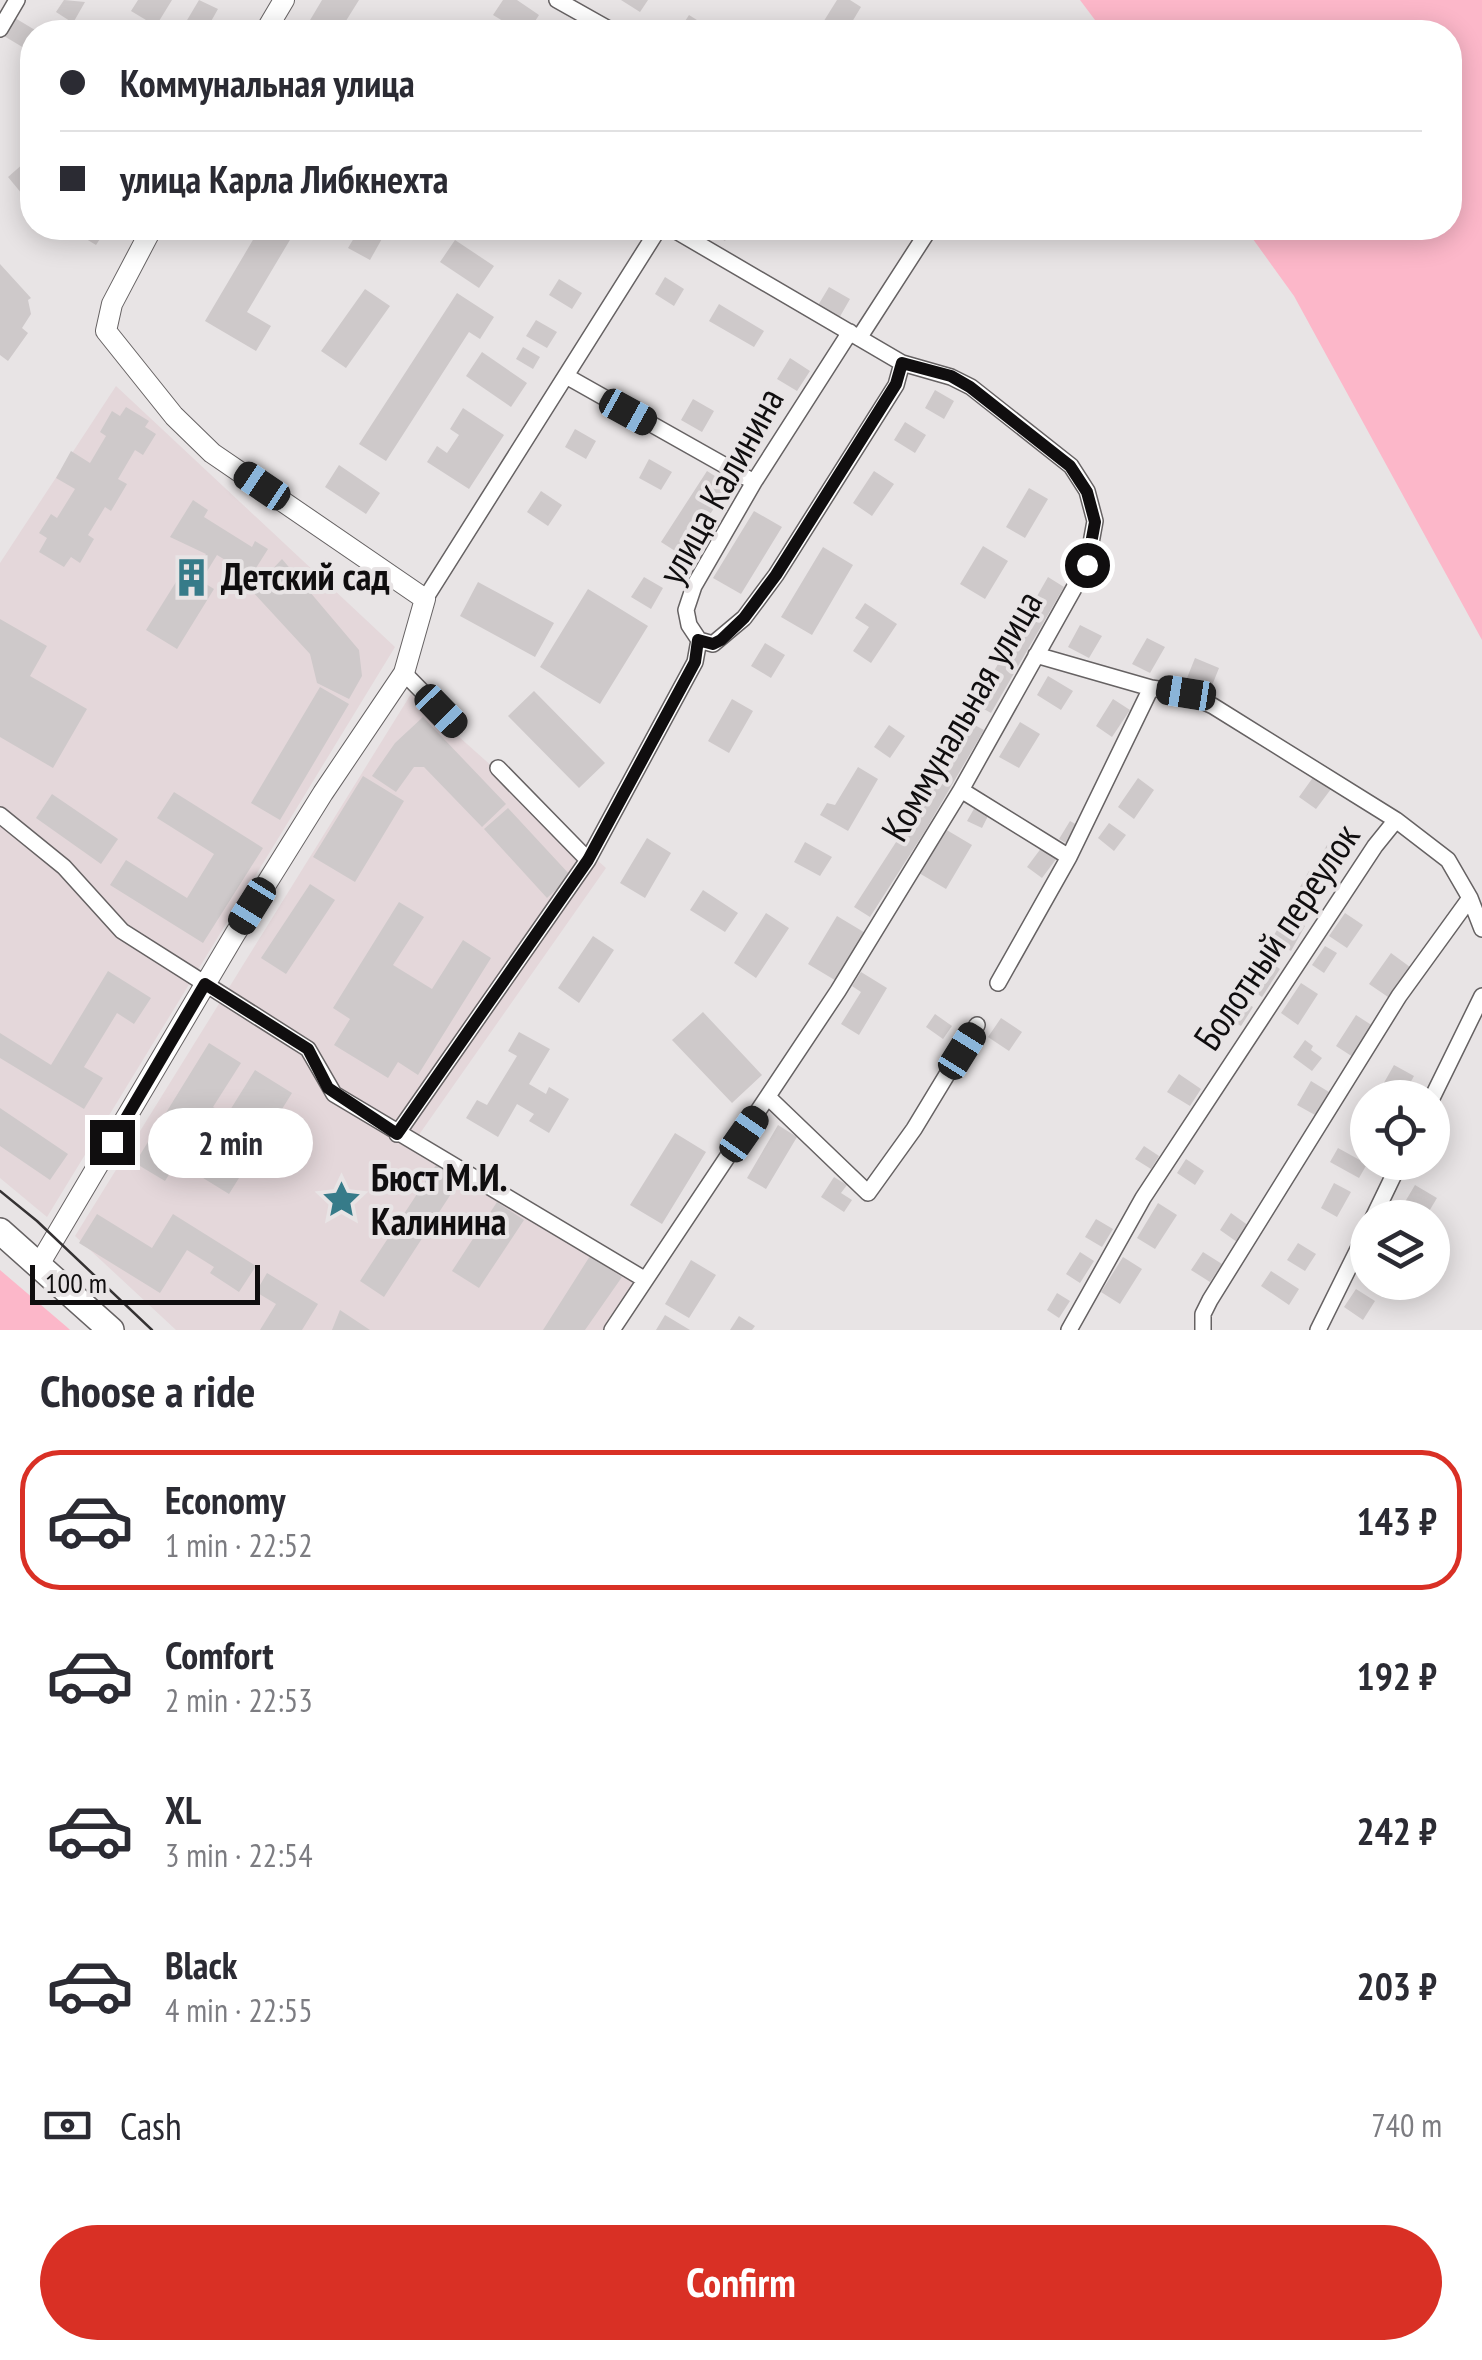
<!DOCTYPE html>
<html lang="en">
<head>
<meta charset="utf-8">
<style>
  :root { --surface:#fff; --page:#f7f7f7; --text:#2b2b33; --muted:#7c7c81; --line:#e1e1e2; --accent:#d93025 }
  body { margin:0; font-family:"PT Sans Narrow",sans-serif; background:var(--page); color:var(--text); height:100vh; display:flex; flex-direction:column; font-size:38px; white-space:nowrap }
  * { box-sizing:border-box; margin:0 }
  p { font-size:32px; color:var(--muted) }
  .icon { flex:none; width:55px; height:55px; fill:none; stroke:currentColor; stroke-width:2; stroke-linecap:round; stroke-linejoin:round }
  .map { position:relative; height:1330px; overflow:hidden }
  .details { display:flex; flex-direction:column; background:var(--surface); flex:1 }
  .details>* { flex:none }
  .hud { position:absolute; left:20px; top:20px; width:1442px; height:220px; border-radius:40px; box-shadow:0 5px 25px #0003; display:grid; align-content:center; height:220px; padding:0 40px; background:var(--surface) }
  .fabs { position:absolute; left:1350px; top:1080px; display:grid; gap:20px }
  .fabs a { display:grid; place-items:center; width:100px; height:100px; border-radius:50%; background:var(--surface); box-shadow:0 5px 25px #0003; font-size:50px }
  .scale { position:absolute; left:30px; bottom:25px; width:230px; box-sizing:border-box; padding-left:10px; border:5px solid #100e0f; border-top:0; font-size:28px; line-height:35px; white-space:nowrap; color:#100e0f; -webkit-text-stroke:8px #e8e4e5; paint-order:stroke }
  .end { position:absolute; width:45px; height:45px; margin:-22px; border:12px solid #100e0f; background:#fff; box-shadow:0 0 0 5px #fff }
  .from { border-radius:50% }
  .bubble { position:absolute; height:70px; border-radius:35px; background:var(--surface); box-shadow:0 5px 25px #0003; font-size:32px; font-weight:600; line-height:70px; text-align:center }
  .car { position:absolute; width:30px; height:60px; margin:-30px -15px; border-radius:12px; box-shadow:0 0 8px 2px #0007; background:linear-gradient(#222 24%,#8ab4d8 0 40%,#222 0 76%,#8ab4d8 0 86%,#222 0) }
  .hud b { display:flex; align-items:center; gap:35px; height:95px; font-size:38px }
  .hud b+b { border-top:2px solid var(--line) }
  .hud i { width:25px; height:25px; background:var(--text) }
  ul { padding:0; list-style:none }
  li { display:flex; align-items:center; gap:30px; height:140px; margin:0 20px 15px; padding:0 20px; border:5px solid transparent; border-radius:40px }
  li div { flex:1 }
  li b { display:block; font-size:38px }
  li em { font-style:normal; font-weight:600 }
  li.current { border-color:var(--accent) }
  li>.icon { width:90px; height:90px; stroke-width:1.5 }
  h2 { padding:0 40px; font-size:45px; line-height:120px }
  .pay { display:flex; align-items:center; gap:25px; height:110px; padding:0 40px; font-size:38px }
  .pay p { margin-inline-start:auto }
  .primary-button { display:flex; gap:20px; margin-top:auto; padding:20px 40px }
  .primary-button a { flex:1; height:115px; border-radius:60px; background:var(--accent); color:#fff; font-size:40px; font-weight:600; line-height:115px; text-align:center }
  .map>svg:first-child { display:block }
  .built { fill:#e4d7da }
  .green { fill:#fcb7c9 }
  .building { fill:#cec9ca }
  .lines { fill:none; stroke-linecap:round; stroke-linejoin:round }
  .minor-casing { stroke:#666263; stroke-width:18 }
  .tertiary-casing { stroke:#666263; stroke-width:22 }
  .primary-casing { stroke:#666263; stroke-width:28 }
  .minor { stroke:#fff; stroke-width:15 }
  .tertiary { stroke:#fff; stroke-width:20 }
  .primary { stroke:#fff; stroke-width:25 }
  .tram { stroke:#353233; stroke-width:2.5 }
  .route { stroke:#100e0f; stroke-width:12 }
  .labels { text-anchor:middle; stroke-width:8; stroke-linejoin:round; paint-order:stroke }
  .street-label { font-size:38px; fill:#100e0f; stroke:#e8e4e5 }
  .poi-label { font-size:38px; font-weight:bold; fill:#100e0f; stroke:#e8e4e5; text-anchor:start }
</style>
</head>
<body>
<div class="map">
<svg width="1482" height="1330" viewBox="0 0 1482 1330">
  <rect width="100%" height="100%" fill="#e8e4e5"/>
  <path class="built" d="M116,386L395,647L47,1217L0,1178V563Z
    M411,694L606,868L409,1149L638,1281L608,1330H176L75,1236Z"/>
  <path class="green" d="M1080,0H1482V640L1294,296L1245,228H1450V32H1104Z
    M0,1270L68,1328L70,1330H0Z"/>
  <path class="building" d="M64,0L85,2L73,23L56,12Z
    M138,0H172L156,26L131,11Z
    M199,0L218,9L205,32H180Z
    M322,0H359L339,32H303Z
    M503,0H517L539,15L528,32H521L493,15Z
    M621,0H648L640,12Z
    M837,0H850L861,7L846,32H817Z
    M689,15L716,32H678Z
    M15,18L35,30L24,48L4,36Z
    M32,156V195L27,200L8,177Z
    M68,228H107L96,245Z
    M260,228H297L247,312L271,326L256,351L205,321Z
    M360,228H388L370,260L348,248Z
    M708,228H732L725,241L707,230Z
    M455,240L494,266L479,288L440,262Z
    M0,264L31,298L28,300L31,314L22,328L28,333L8,361L0,355Z
    M665,277L684,289L674,306L655,294Z
    M559,279L582,293L572,309L549,295Z
    M829,287L850,299L838,320L817,307Z
    M365,289L390,306L346,368L321,351Z
    M457,293L494,317L480,339L469,332L386,461L359,444Z
    M719,304L764,331L754,347L709,321Z
    M536,320L557,332L547,348L526,336Z
    M523,347L540,357L533,369L516,359Z
    M482,352L527,383L511,407L466,376Z
    M790,358L810,371L797,391L777,379Z
    M935,390L954,401L944,419L925,408Z
    M693,399L714,411L702,432L681,420Z
    M126,407L149,421L145,427L156,434L143,455L135,450L118,479L127,484L111,511L105,507L88,535L94,539L80,563L71,557L64,567L39,552L47,538L39,533L51,514L57,518L75,489L56,478L71,451L90,463L106,436L100,432L112,411L120,416Z
    M463,408L504,435L469,489L427,462L437,446L447,453L459,435L450,429Z
    M905,422L926,435L915,453L894,440Z
    M575,429L596,441L586,459L565,447Z
    M649,459L672,472L661,490L639,478Z
    M339,465L380,493L366,514L325,487Z
    M707,471L729,485L683,556L661,542Z
    M874,471L894,484L872,516L853,503Z
    M1029,488L1048,499L1025,538L1006,527Z
    M541,491L562,505L548,526L527,512Z
    M193,500L208,510L204,517L252,547L255,541L268,549L246,584L230,574L235,566L217,555L201,581L214,589L177,649L146,630L186,566L195,571L206,554L170,537Z
    M754,511L782,527L741,594L713,578Z
    M983,546L1008,561L985,599L960,584Z
    M823,547L853,565L812,635L781,617Z
    M282,559L359,650L362,676L349,699L317,683L310,654L252,591Z
    M644,577L663,588L651,609L631,597Z
    M1048,577L1064,587L991,713L975,704Z
    M478,582L554,623L535,657L460,616Z
    M588,589L648,626L600,704L540,667Z
    M865,603L897,624L871,663L853,651L869,627L855,618Z
    M0,619L47,646L30,676L87,709L53,768L0,737Z
    M1080,625L1102,636L1089,658L1068,647Z
    M1147,638L1165,647L1150,673L1132,664Z
    M765,643L785,655L771,678L751,666Z
    M1195,658L1219,668L1211,688L1187,678Z
    M1048,676L1073,691L1061,710L1037,695Z
    M320,687L349,704L280,820L251,803Z
    M534,691L605,763L579,788L508,716Z
    M732,699L753,711L729,753L708,741Z
    M1113,699L1130,710L1112,737L1096,726Z
    M423,717L506,804L482,827L424,767H414L396,792L372,776L395,743Z
    M967,721L984,730L925,831L870,917L854,907L909,822Z
    M1020,722L1040,734L1019,768L999,757Z
    M889,725L905,736L890,758L874,747Z
    M858,767L878,779L848,831L820,815L827,803L835,805Z
    M363,776L404,801L355,882L313,857Z
    M1314,776L1331,789L1316,809L1299,797Z
    M1138,778L1154,790L1134,819L1118,807Z
    M174,792L263,848L203,943L110,885L126,860L187,898L214,854L157,818Z
    M52,794L118,839L101,864L36,818Z
    M975,807L989,814L982,828L967,821Z
    M508,808L571,876L547,898L484,829Z
    M1070,821L1081,827L1069,845L1059,839Z
    M1109,823L1126,835L1114,851L1098,838Z
    M945,829L972,845L946,889L919,873Z
    M647,838L671,853L645,898L620,883Z
    M805,842L832,857L820,876L794,862Z
    M1327,845L1345,856L1335,872L1317,862Z
    M1042,847L1057,858L1042,878L1027,867Z
    M1309,871L1328,882L1319,898L1300,887Z
    M310,884L335,900L286,974L261,958Z
    M703,890L738,913L725,932L690,910Z
    M399,902L424,917L393,965L432,989L463,940L491,958L418,1075L398,1062L388,1078L334,1045L350,1019L333,1008Z
    M766,913L789,928L756,978L734,963Z
    M1345,913L1363,925L1347,948L1329,936Z
    M1286,915L1305,926L1291,951L1271,940Z
    M837,916L867,934L838,982L808,964Z
    M593,936L614,950L579,1003L558,988Z
    M1325,946L1337,953L1324,973L1312,965Z
    M1391,953L1410,967L1388,997L1369,984Z
    M1261,956L1280,969L1262,997L1243,984Z
    M108,971L151,998L134,1024L117,1013L84,1067L103,1078L84,1109L0,1058V1033L51,1065Z
    M861,972L887,988L859,1035L841,1024L861,992L852,986Z
    M1301,983L1318,994L1298,1025L1281,1013Z
    M1237,998L1253,1007L1241,1026L1226,1017Z
    M703,1012L762,1075L732,1103L672,1040Z
    M935,1014L952,1026L943,1039L926,1027Z
    M1356,1015L1373,1026L1353,1057L1336,1046Z
    M1001,1018L1022,1032L1009,1051L988,1037Z
    M519,1032L550,1049L529,1084L546,1094L549,1087L569,1099L549,1133L529,1121L534,1114L517,1104L498,1137L466,1118L477,1100L487,1105L517,1056L508,1051Z
    M1305,1040L1313,1046L1311,1050L1322,1058L1312,1071L1293,1057Z
    M209,1043L241,1063L213,1107L227,1115L255,1070L292,1093L229,1194L195,1173L212,1145L194,1134L165,1181L135,1163Z
    M1394,1065L1414,1076L1402,1098L1381,1088Z
    M1179,1074L1201,1089L1190,1106L1167,1092Z
    M1311,1081L1329,1092L1315,1115L1297,1105Z
    M0,1108L68,1154L50,1180L0,1146Z
    M778,1125L797,1137L766,1189L747,1178Z
    M675,1133L706,1152L662,1224L630,1205Z
    M1144,1146L1159,1156L1151,1169L1135,1159Z
    M1338,1148L1367,1164L1359,1178L1330,1162Z
    M1186,1159L1204,1171L1195,1185L1177,1173Z
    M436,1165L460,1180L384,1297L360,1281Z
    M834,1177L847,1185L841,1193L852,1200L844,1212L821,1197Z
    M1334,1183L1351,1192L1337,1217L1321,1208Z
    M1415,1185L1437,1198L1425,1218H1408L1399,1212Z
    M497,1202L524,1220L479,1288L452,1271Z
    M1158,1203L1177,1215L1155,1249L1137,1238Z
    M1231,1213L1249,1226L1237,1242L1220,1230Z
    M97,1214L152,1248L173,1214L256,1266L239,1292L210,1273L214,1267L187,1250L160,1293L79,1243Z
    M1096,1219L1113,1229L1102,1247L1085,1237Z
    M1298,1243L1316,1254L1305,1271L1287,1260Z
    M1080,1252L1094,1261L1080,1283L1066,1274Z
    M1203,1252L1222,1264L1210,1282L1191,1270Z
    M590,1256L622,1277L585,1330H543Z
    M1123,1257L1142,1269L1120,1304L1101,1292Z
    M691,1260L716,1275L689,1318L665,1304Z
    M1271,1271L1299,1289L1289,1305L1261,1286Z
    M267,1273L318,1304L302,1330H260L276,1304L256,1292Z
    M1356,1289L1375,1301L1363,1320L1344,1307Z
    M1057,1293L1070,1301L1059,1318L1047,1310Z
    M340,1310L370,1330H332Z
    M665,1315L690,1330H656Z
    M739,1316L755,1326L752,1330H730Z"/>
  <g class="lines">
    <defs>
      <path id="minor" d="M557,0L614,32
        M0,29L17,0
        M859,338L930,228
        M566,376L754,482
        M425,599L659,228
        M699,640L713,644L744,618L776,575L896,385L902,363
        M1036,655L1151,688L1185,693L1213,706L1396,820L1375,846L1143,1198L1069,1330
        M404,673L456,726
        M498,768L588,860
        M961,790L1069,857
        M0,815L64,867L122,931L308,1049L334,1094L644,1279
        M1396,820L1448,860L1470,898L1482,929
        M998,983L1069,857L1151,688
        M769,1098L868,1193L914,1129L977,1025
        M1432,1098L1482,996
        M397,1134L588,860L695,662L699,640L689,625L686,610L694,586L754,482L850,332
        M1373,1218L1400,1162
        M612,1330L838,991L961,790L1087,565L1095,521L1087,491L1071,466L971,387L951,377L902,363L671,228
        M1203,1330V1314L1210,1300L1399,996L1470,898
        M1318,1330L1368,1229"/>
      <path id="tertiary" d="M265,32L284,0
        M40,1263L235,934L323,793L404,673L425,599L212,453L174,416L106,331L112,304L152,228"/>
      <path id="primary" d="M0,1231L111,1330"/>
    </defs>
    <use href="#minor" class="minor-casing"/>
    <use href="#tertiary" class="tertiary-casing"/>
    <use href="#primary" class="primary-casing"/>
    <use href="#minor" class="minor"/>
    <use href="#tertiary" class="tertiary"/>
    <use href="#primary" class="primary"/>
    <path class="tram" d="M0,1191L37,1221L152,1330"/>
  </g>
  <g class="lines">
    <path class="route" d="M112,1142L205,984L308,1049L328,1088L397,1134L588,860L695,662L698,640L713,644L721,640L744,618L776,575L896,384L902,363L951,376L970,387L1070,466L1087,492L1095,522L1087,565"/>
  </g>
  <defs>
    <symbol id="building-bare" viewBox="-9 -9 18 18"><path d="M-4-6H4V6H1V3H-1V6H-4ZM-2.5-4.3h1.7v1.8h-1.7ZM.8-4.3h1.7v1.8H.8ZM-2.5-1h1.7V.8h-1.7ZM.8-1h1.7V.8H.8Z" fill="#367b89" stroke="#e8e4e5" stroke-width="2.5" paint-order="stroke"/></symbol>
    <symbol id="sight-bare" viewBox="-9 -9 18 18"><path d="M0-6L1.8-2.2L6-1.7L2.9 1.2L3.7 5.4L0 3.3L-3.7 5.4L-2.9 1.2L-6-1.7L-1.8-2.2Z" fill="#367b89" stroke="#e8e4e5" stroke-width="2.5" paint-order="stroke"/></symbol>
  </defs>
  <g fill-rule="evenodd">
    <use href="#building-bare" x="164" y="550" width="55" height="55"/>
    <use href="#sight-bare" x="314" y="1172" width="55" height="55"/>
  </g>
  <g class="labels">
    <g class="street-label">
      <text transform="translate(721 486) rotate(-61)" y="13">улица Калинина</text>
      <text transform="translate(962 716) rotate(-60)" y="13">Коммунальная улица</text>
      <text transform="translate(1277 937) rotate(-56)" y="13">Болотный переулок</text>
    </g>
    <g class="poi-label">
      <text x="221" y="590">Детский сад</text>
      <text x="371" y="1191">Бюст М.И.<tspan x="371" dy="44">Калинина</tspan></text>
    </g>
  </g>
</svg>
<div class="fabs">
<a><svg class="icon" aria-label="locate" viewBox="0 0 24 24"><circle cx="12" cy="12" r="6"/><path d="M12 2v4M12 18v4M2 12h4M18 12h4"/></svg></a>
<a><svg class="icon" aria-label="layers" viewBox="0 0 24 24"><path d="M12 4l9 5-9 5-9-5zM3 14l9 5 9-5"/></svg></a>
</div>
<div class="scale">100 m</div>
<i class="end from" style="left:1087px;top:565px"></i>
<i class="end" style="left:112px;top:1142px"></i>
<div class="bubble" style="left:148px;top:1108px;width:165px">2 min</div>
<i class="car" style="left:628px;top:412px;rotate:119deg"></i>
<i class="car" style="left:262px;top:486px;rotate:304deg"></i>
<i class="car" style="left:1186px;top:693px;rotate:279deg"></i>
<i class="car" style="left:441px;top:711px;rotate:136deg"></i>
<i class="car" style="left:252px;top:906px;rotate:212deg"></i>
<i class="car" style="left:962px;top:1051px;rotate:32deg"></i>
<i class="car" style="left:744px;top:1134px;rotate:35deg"></i>
<div class="hud">
<b><i class="from"></i>Коммунальная улица</b>
<b><i></i>улица Карла Либкнехта</b>
</div>
</div>
<section class="details">
<h2>Choose a ride</h2>
<ul>
<li class="current"><svg class="icon" aria-label="car" viewBox="0 0 24 24"><path d="M5 17H2v-5l4-1 3-4h7l3 4 3 1v5h-3M9 17h6M6 11h13"/><circle cx="7" cy="17" r="2"/><circle cx="17" cy="17" r="2"/></svg><div><b>Economy</b><p>1 min · 22:52</p></div><em>143 ₽</em></li>
<li><svg class="icon" aria-label="car" viewBox="0 0 24 24"><path d="M5 17H2v-5l4-1 3-4h7l3 4 3 1v5h-3M9 17h6M6 11h13"/><circle cx="7" cy="17" r="2"/><circle cx="17" cy="17" r="2"/></svg><div><b>Comfort</b><p>2 min · 22:53</p></div><em>192 ₽</em></li>
<li><svg class="icon" aria-label="car" viewBox="0 0 24 24"><path d="M5 17H2v-5l4-1 3-4h7l3 4 3 1v5h-3M9 17h6M6 11h13"/><circle cx="7" cy="17" r="2"/><circle cx="17" cy="17" r="2"/></svg><div><b>XL</b><p>3 min · 22:54</p></div><em>242 ₽</em></li>
<li><svg class="icon" aria-label="car" viewBox="0 0 24 24"><path d="M5 17H2v-5l4-1 3-4h7l3 4 3 1v5h-3M9 17h6M6 11h13"/><circle cx="7" cy="17" r="2"/><circle cx="17" cy="17" r="2"/></svg><div><b>Black</b><p>4 min · 22:55</p></div><em>203 ₽</em></li>
</ul>
<div class="pay"><svg class="icon" aria-label="cash" viewBox="0 0 24 24"><path d="M3 7h18v10H3z"/><circle cx="12" cy="12" r="2"/></svg>Cash<p>740 m</p></div>
<div class="primary-button"><a>Confirm</a></div>
</section>
</body>
</html>
